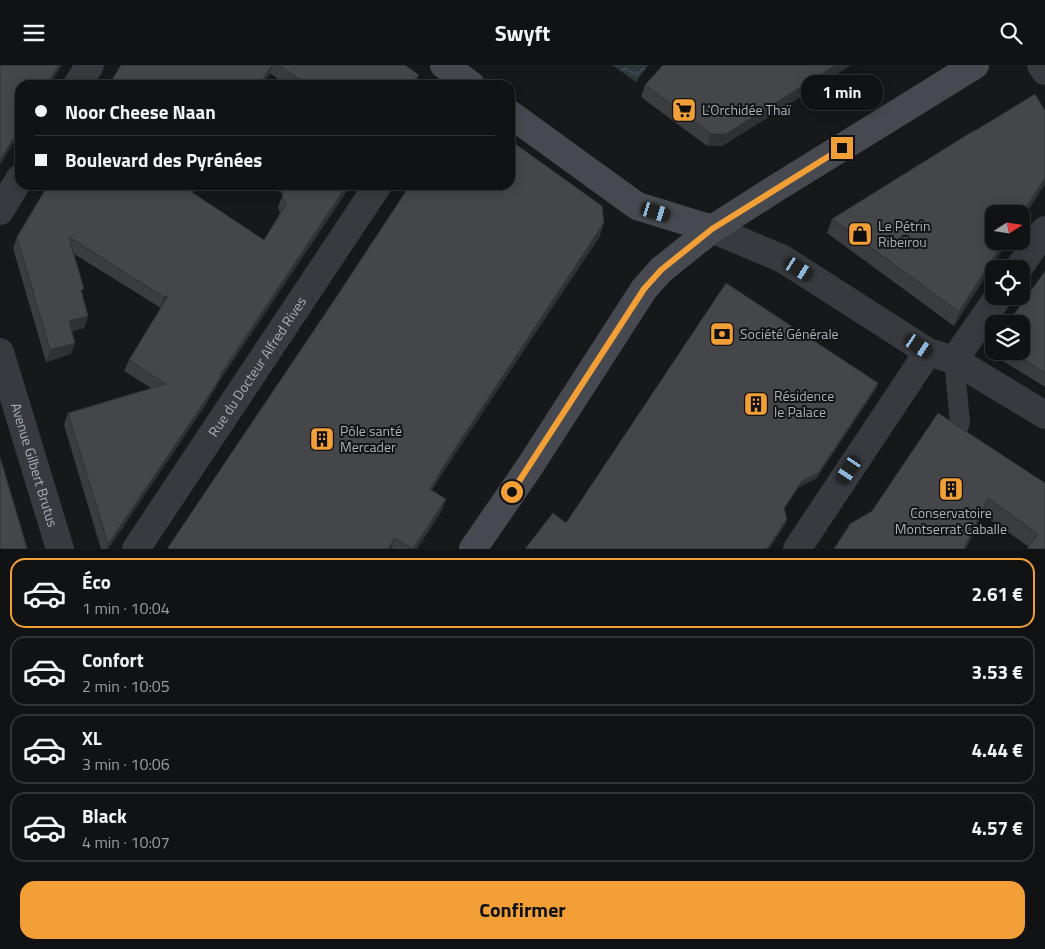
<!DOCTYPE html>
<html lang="fr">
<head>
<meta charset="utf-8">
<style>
  :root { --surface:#111214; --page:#1e2022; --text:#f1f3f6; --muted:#9c9ea0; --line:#303234; --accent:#f29f37 }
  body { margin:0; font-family:"Titillium Web",sans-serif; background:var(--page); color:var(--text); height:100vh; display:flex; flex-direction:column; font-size:19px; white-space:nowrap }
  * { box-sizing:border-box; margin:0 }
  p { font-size:16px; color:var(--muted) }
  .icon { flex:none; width:28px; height:28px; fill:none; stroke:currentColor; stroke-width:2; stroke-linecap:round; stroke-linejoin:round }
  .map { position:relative; height:484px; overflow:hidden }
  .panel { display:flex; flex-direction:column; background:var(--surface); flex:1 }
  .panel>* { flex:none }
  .guide { position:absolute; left:15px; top:15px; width:500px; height:110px; border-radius:15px; box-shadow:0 2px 12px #0003,0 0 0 1px var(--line); display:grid; align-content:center; height:110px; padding:0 20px; background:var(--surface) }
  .needle { width:32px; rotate:78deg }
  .controls { position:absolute; left:985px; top:140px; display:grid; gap:10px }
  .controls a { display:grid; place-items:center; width:45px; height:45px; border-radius:10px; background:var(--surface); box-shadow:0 2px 12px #0003,0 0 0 1px var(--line); font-size:25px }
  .end { position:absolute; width:22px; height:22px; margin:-11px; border:6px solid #f29f37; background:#111; box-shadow:0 0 0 2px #111 }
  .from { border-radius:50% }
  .bubble { position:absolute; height:35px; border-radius:15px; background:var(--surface); box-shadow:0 2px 12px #0003,0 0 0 1px var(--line); font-size:16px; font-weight:700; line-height:35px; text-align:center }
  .car { position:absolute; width:15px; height:30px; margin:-15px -8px; border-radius:6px; box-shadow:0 0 4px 1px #0007; background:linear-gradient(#222 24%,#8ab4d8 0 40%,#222 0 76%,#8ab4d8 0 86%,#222 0) }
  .guide b { display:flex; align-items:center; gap:18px; height:48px; font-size:19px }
  .guide b+b { border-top:1px solid var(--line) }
  .guide i { width:12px; height:12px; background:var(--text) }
  ul { padding:9px 0 0; list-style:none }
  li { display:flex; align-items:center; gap:15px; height:70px; margin:0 10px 8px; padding:0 10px; border:2px solid var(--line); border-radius:15px }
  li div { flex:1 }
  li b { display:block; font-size:19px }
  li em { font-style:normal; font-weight:700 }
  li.current { border-color:var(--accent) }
  li>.icon { width:45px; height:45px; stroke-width:1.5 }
  .action { display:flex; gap:10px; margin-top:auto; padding:10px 20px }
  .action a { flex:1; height:58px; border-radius:15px; background:var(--accent); color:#111; font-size:20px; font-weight:700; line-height:58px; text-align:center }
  header { display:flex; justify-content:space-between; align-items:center; height:65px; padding:0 20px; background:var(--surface); font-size:22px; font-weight:700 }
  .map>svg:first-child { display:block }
  .water { fill:url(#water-waves) }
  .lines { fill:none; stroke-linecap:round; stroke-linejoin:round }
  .lane { stroke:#383a3f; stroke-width:20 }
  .street { stroke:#383a3f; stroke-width:28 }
  .secondary { stroke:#46494f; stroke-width:28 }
  .wall { fill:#3a3c40 }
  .shaded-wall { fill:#303134 }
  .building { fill:#44464a; stroke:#303134 }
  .route { stroke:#f29f37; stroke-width:6 }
  .labels { text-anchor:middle; stroke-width:4; stroke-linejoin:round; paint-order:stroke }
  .poi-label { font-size:14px; fill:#aab0b9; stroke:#121315; text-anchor:start }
  .street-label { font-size:14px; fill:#aab0b9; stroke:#121315 }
</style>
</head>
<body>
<header><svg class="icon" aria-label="menu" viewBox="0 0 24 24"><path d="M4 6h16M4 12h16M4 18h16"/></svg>Swyft<svg class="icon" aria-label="search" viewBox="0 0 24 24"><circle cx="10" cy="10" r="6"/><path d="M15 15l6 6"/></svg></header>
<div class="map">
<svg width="1045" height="484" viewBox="0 0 1045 484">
  <defs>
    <pattern id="water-waves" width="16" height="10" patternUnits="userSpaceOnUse" patternTransform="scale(1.25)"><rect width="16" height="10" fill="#2d383e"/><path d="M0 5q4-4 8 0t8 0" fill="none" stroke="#495258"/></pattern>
  </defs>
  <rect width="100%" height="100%" fill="#17181a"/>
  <path class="water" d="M612,0H648L636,17Z"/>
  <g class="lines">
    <path class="lane" d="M954,295L960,357L957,366"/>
    <g class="street">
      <path d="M1041,0L1045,6"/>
      <path d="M77,20L90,0"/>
      <path d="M0,146L20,113"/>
      <path d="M712,164L783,194L928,287L954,295L1045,350"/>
      <path d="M1018,204L1045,165"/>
      <path id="s1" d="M0,287L60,484"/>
      <path d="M954,295L999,231"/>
      <path id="s2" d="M136,484L378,120"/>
      <path d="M797,484L928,287"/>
    </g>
    <path class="secondary" d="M444,0L471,20
      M510,49L637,141L712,164
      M473,484L530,401L644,224L661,205L712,164L773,125L975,0"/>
  </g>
  <path class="wall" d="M121,0H405L415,20H286L270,8L262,20H109Z
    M663,0H851L722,81H707L641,32L645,20Z
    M1045,46V119L1021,156V149L994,176H1008L954,261L827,168L832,154L975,65L974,67Z
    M197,120L193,128L264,175L280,148L278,142L283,129L268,120H351L218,318L216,322L204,342L108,484H101L64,360L68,348L151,323L124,306L129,295L161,243L74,189L82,230L88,251L84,263L72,266L71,289L46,297L13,183L17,172Z
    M600,171L445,404L432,425L441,447L417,484H167Z
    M1045,206V322L990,288L994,277V286H1021Z
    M1045,418V484L1029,482L982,449L850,459Z"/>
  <path class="shaded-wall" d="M59,0H62L50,20H47Z
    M272,0H273L270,8L262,20H259Z
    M836,0H851L722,81H707L711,69Z
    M419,10L415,20H412Z
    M20,63V68L0,100V95Z
    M1045,113V119L1021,156V150Z
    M194,120H197L186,138L190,126Z
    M347,120H351L218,318L216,322L204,342L108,484H106L108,479Z
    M604,158L600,171L445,404L425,436L430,424L450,391Z
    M1004,176H1008L954,261L959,247Z
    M168,231L164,242L160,243L164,232Z
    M88,251L84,263L65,268L69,256Z
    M75,278L71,289L46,297L50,285Z
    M878,318L876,324L816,414L799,422L781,449L784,443L802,416Z
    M988,433L982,449L966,484H964Z
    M446,434L441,447L417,484H413Z
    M787,454L785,460L769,484H767Z
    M395,473L392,484H388Z"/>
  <path class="building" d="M0,0H59L47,20H20V63L0,95Z
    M121,0H272L259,20H109Z
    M279,0H405L419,10L412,20H307Z
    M663,0H836L726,69H711L645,20Z
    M1035,29L1045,46V113L1021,150V149H994V176H1004L959,247L832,154L975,65L973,67Z
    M510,75L602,141L604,158L450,391L430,424L446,434L413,484H412L395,473L388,484H167L337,231L410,120H510Z
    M48,120H194L190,126L264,175L286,140L282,130L286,120H347L220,310L221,311L209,330L108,479L68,348L166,319L129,295L168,231L164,232L69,172L84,224L81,225L88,251L69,256L75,278L50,285L17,172Z
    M1045,206V308L1010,286H1021V259H1007Z
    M726,218L878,318L818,408L802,416L784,443L787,454L767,484H525L553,448L566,458Z
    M938,348L1045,418V484H1027L1038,469L988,433L964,484H834L850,459L872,446Z
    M0,392L20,459L27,484H0Z"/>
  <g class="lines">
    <path class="route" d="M512,427L644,224L661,205L712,164L842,83"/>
  </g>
  <defs>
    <symbol id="supermarket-square" viewBox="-11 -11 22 22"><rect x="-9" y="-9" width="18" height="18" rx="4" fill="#f29f37" stroke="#121315"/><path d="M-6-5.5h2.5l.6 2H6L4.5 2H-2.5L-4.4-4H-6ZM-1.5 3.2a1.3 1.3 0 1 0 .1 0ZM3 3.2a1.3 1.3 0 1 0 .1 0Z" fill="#111"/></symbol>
    <symbol id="shop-square" viewBox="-11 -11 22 22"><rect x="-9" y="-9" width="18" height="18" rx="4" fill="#f29f37" stroke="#121315"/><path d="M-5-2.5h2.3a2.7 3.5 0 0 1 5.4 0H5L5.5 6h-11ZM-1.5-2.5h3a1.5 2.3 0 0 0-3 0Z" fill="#111"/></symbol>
    <symbol id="bank-square" viewBox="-11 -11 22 22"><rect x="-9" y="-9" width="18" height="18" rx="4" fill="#f29f37" stroke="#121315"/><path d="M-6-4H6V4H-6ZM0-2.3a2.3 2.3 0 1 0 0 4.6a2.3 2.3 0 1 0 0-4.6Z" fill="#111"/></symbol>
    <symbol id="building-square" viewBox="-11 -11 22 22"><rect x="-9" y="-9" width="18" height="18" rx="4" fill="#f29f37" stroke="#121315"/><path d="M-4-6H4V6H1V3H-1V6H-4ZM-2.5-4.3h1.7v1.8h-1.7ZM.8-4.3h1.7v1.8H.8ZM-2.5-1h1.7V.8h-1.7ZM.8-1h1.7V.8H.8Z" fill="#111"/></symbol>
  </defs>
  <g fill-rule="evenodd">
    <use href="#supermarket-square" x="670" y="31" width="28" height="28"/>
    <use href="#shop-square" x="846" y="155" width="28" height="28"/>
    <use href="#bank-square" x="708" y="255" width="28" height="28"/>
    <use href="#building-square" x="742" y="325" width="28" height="28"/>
    <use href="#building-square" x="308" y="360" width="28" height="28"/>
    <use href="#building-square" x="937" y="410" width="28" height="28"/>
  </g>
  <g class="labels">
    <g class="poi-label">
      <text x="702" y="50">L'Orchidée Thaï</text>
      <text x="878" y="166">Le Pétrin<tspan x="878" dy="16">Ribeïrou</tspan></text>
      <text x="740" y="274">Société Générale</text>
      <text x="774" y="336">Résidence<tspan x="774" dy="16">le Palace</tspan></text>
      <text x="340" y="371">Pôle santé<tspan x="340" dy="16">Mercader</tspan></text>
      <text x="951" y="453" text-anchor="middle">Conservatoire<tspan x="951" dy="16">Montserrat Caballe</tspan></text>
    </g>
    <g class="street-label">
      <text dy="5" stroke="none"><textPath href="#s2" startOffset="219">Rue du Docteur Alfred Rives</textPath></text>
      <text dy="5" stroke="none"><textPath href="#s1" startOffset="118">Avenue Gilbert Brutus</textPath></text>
    </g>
  </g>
</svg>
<div class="controls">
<a><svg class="needle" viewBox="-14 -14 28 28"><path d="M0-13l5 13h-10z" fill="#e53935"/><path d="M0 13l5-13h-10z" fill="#9c9ea0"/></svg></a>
<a><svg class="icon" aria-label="locate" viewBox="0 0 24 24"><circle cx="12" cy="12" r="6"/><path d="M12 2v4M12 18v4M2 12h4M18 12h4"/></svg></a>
<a><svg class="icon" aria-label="layers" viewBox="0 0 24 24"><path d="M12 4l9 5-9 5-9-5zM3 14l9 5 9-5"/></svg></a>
</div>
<i class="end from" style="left:512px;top:427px"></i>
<i class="end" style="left:842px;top:83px"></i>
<div class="bubble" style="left:801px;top:10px;width:82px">1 min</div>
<i class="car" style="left:656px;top:147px;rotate:107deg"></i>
<i class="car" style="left:799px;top:204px;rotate:122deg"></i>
<i class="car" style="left:919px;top:281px;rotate:124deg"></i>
<i class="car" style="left:849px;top:405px;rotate:214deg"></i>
<div class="guide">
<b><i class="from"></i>Noor Cheese Naan</b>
<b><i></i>Boulevard des Pyrénées</b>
</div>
</div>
<section class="panel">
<ul>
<li class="current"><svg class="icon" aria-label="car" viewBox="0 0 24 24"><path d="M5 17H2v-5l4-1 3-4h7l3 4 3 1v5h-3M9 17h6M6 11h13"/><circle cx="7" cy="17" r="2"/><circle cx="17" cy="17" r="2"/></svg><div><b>Éco</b><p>1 min · 10:04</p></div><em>2.61 €</em></li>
<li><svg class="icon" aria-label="car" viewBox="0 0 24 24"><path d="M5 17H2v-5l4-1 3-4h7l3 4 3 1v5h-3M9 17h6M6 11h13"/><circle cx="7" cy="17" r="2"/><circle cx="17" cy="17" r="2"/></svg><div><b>Confort</b><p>2 min · 10:05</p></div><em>3.53 €</em></li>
<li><svg class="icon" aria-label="car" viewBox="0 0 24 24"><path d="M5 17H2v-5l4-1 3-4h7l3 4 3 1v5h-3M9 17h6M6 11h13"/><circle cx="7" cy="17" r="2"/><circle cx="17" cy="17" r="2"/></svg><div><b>XL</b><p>3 min · 10:06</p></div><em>4.44 €</em></li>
<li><svg class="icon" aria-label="car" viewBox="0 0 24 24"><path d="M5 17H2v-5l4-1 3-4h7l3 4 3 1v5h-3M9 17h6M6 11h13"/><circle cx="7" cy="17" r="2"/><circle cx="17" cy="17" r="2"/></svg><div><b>Black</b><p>4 min · 10:07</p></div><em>4.57 €</em></li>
</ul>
<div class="action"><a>Confirmer</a></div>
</section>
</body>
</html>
